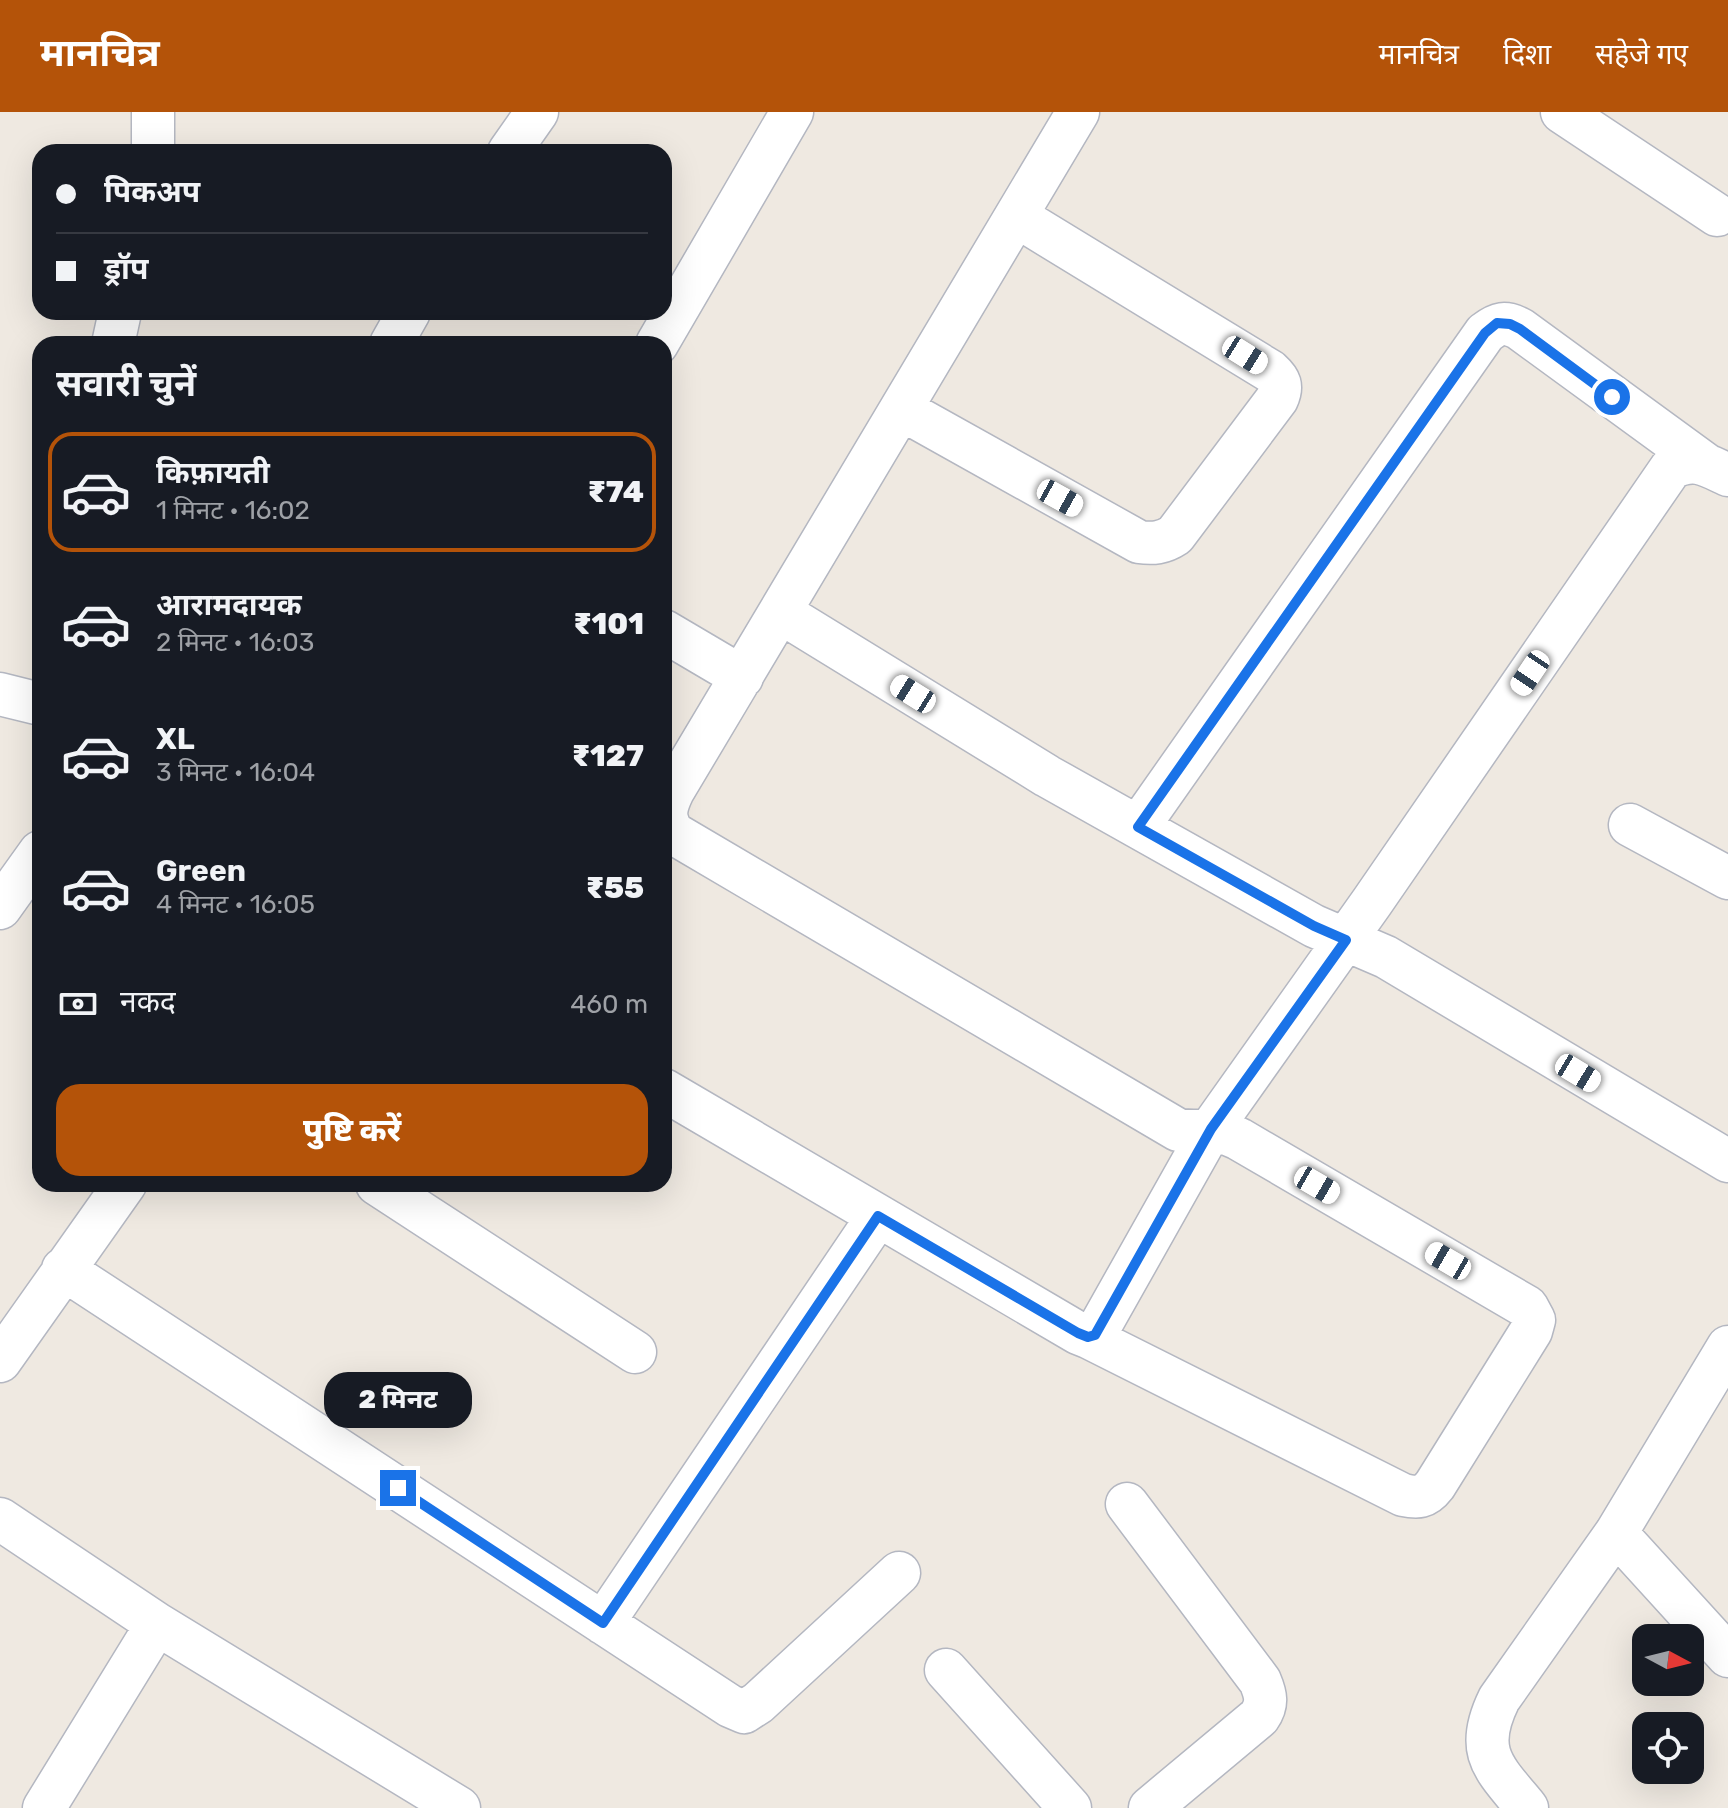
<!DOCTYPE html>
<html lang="hi">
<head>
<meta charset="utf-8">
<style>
  :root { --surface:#171b24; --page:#242831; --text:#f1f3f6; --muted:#9ea1a6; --line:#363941; --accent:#b45309 }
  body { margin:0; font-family:Rubik,"Noto Sans Devanagari",sans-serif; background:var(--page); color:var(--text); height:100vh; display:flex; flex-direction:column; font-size:30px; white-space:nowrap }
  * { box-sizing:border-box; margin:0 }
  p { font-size:26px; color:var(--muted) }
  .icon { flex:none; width:44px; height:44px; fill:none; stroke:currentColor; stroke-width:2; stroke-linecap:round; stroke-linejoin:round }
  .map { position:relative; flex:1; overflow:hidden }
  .sheet { position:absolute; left:32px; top:224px; width:640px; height:856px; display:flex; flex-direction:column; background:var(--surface); border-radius:24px; box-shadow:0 8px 32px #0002 }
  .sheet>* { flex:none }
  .hud { position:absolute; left:32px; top:32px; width:640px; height:176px; border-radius:24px; box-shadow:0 8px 32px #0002; display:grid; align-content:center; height:176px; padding:0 24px; background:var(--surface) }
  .needle { width:52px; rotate:97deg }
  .buttons { position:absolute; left:1632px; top:1512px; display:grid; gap:16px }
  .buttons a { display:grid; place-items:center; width:72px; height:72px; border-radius:16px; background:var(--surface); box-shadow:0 8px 32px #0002; font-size:40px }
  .end { position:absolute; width:36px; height:36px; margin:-18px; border:10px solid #1a73e8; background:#fff; box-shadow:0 0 0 4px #fff }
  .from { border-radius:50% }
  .bubble { position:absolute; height:56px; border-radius:24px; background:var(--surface); box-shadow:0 8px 32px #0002; font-size:26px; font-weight:800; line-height:56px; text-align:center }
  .car { position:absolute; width:24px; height:48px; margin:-24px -12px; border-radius:10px; box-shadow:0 0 6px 2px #0007; background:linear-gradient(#fff 24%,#345 0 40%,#fff 0 76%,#345 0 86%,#fff 0) }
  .hud b { display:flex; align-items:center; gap:28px; height:76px; font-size:30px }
  .hud b+b { border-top:2px solid var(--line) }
  .hud i { width:20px; height:20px; background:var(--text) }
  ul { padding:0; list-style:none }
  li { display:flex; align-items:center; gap:24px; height:120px; margin:0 16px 12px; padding:0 8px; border:4px solid transparent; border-radius:24px }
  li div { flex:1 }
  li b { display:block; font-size:30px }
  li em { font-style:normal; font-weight:800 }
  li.active { border-color:var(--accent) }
  li>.icon { width:72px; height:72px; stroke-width:1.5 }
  h2 { padding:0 24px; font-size:36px; line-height:96px }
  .pay { display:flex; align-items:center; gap:20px; height:88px; padding:0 24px; font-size:30px }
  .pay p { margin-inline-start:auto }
  .button { display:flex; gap:16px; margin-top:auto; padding:16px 24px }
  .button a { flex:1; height:92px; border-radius:24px; background:var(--accent); color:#fff; font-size:32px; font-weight:800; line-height:92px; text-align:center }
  header { display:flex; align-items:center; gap:48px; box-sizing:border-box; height:112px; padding:0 40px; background:var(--accent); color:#fff }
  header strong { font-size:38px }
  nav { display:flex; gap:44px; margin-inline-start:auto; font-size:28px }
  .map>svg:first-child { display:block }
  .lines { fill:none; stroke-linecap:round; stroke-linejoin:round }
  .minor-casing { stroke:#b4b7c1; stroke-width:45 }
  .minor { stroke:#fff; stroke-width:42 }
  .route { stroke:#1a73e8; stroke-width:10 }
</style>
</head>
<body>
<header>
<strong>मानचित्र</strong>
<nav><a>मानचित्र</a><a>दिशा</a><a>सहेजे गए</a></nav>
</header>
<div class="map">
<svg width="1728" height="1696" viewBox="0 0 1728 1696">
  <rect width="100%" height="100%" fill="#efe9e1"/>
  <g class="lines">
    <defs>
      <path id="minor" d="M153,0V40
        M1078,0L673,679C665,696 663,705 673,721L1178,1018C1202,1021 1216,1015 1239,1027L1527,1195L1534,1208L1531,1219L1435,1373C1425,1386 1418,1386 1403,1383L1088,1225
        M1562,0L1717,103
        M509,40L537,0
        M113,232L120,200
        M391,232L409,200
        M657,232L792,0
        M901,297L1139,430C1153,432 1163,431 1175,423L1277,287C1283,274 1280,268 1270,259L1016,104
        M780,500L1047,664L1314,814L1386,845L1728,1049
        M664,519L742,565
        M0,582L40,592
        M1630,713L1728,766
        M1138,715L1485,221C1498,211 1505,209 1520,217L1705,352
        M0,796L40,740
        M664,978L1078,1221L1088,1225L1095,1223L1211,1017L1372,790L1671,356C1695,345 1705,352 1728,363
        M377,1072L635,1240
        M63,1157L730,1594L744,1600L758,1591L899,1461
        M0,1249L125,1072
        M1127,1392L1260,1569C1266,1583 1268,1592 1259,1605L1150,1696
        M0,1407L157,1512L459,1696
        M1616,1421L1728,1544
        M603,1511L878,1104
        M946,1558L1070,1696
        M44,1696L157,1512
        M1527,1696C1494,1656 1473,1640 1499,1587L1616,1421L1728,1235"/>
    </defs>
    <use href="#minor" class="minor-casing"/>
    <use href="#minor" class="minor"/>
  </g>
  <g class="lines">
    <path class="route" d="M398,1376L603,1511L878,1104L1078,1221L1088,1225L1095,1223L1211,1017L1346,828L1314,814L1138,715L1485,221L1497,211L1510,212L1520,217L1612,285"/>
  </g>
</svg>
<div class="buttons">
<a><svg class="needle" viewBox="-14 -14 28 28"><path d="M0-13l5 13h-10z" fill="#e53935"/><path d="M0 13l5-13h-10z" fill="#9ea1a6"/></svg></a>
<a><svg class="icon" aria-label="locate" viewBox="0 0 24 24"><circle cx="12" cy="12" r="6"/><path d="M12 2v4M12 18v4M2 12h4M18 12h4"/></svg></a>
</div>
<i class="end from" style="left:1612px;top:285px"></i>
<i class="end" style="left:398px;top:1376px"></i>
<div class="bubble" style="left:324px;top:1260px;width:148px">2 मिनट</div>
<i class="car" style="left:1245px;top:243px;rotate:122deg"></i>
<i class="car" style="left:1060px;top:386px;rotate:119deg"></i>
<i class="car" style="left:1530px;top:561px;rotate:214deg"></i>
<i class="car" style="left:913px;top:582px;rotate:302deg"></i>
<i class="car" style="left:1578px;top:961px;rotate:121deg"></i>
<i class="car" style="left:1317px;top:1073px;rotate:120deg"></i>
<i class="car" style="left:1448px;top:1149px;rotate:300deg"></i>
<div class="hud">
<b><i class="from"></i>पिकअप</b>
<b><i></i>ड्रॉप</b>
</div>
<section class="sheet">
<h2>सवारी चुनें</h2>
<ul>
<li class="active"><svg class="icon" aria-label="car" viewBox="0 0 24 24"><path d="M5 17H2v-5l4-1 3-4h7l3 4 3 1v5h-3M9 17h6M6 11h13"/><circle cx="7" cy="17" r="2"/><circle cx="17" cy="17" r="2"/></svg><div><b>किफ़ायती</b><p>1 मिनट · 16:02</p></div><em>₹74</em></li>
<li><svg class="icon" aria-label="car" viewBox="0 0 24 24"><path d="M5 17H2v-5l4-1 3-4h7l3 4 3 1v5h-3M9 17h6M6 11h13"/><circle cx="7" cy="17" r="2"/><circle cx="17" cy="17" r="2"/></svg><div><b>आरामदायक</b><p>2 मिनट · 16:03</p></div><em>₹101</em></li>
<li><svg class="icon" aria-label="car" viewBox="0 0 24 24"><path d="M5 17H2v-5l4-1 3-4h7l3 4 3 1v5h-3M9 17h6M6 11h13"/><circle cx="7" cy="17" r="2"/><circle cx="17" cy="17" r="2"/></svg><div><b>XL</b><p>3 मिनट · 16:04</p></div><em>₹127</em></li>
<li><svg class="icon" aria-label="car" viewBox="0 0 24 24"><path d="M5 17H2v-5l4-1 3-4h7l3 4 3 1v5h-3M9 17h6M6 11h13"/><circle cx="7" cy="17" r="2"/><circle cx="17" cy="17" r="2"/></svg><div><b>Green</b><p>4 मिनट · 16:05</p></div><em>₹55</em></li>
</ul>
<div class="pay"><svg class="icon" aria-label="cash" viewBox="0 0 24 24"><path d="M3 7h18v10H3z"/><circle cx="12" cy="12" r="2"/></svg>नकद<p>460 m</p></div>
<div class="button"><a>पुष्टि करें</a></div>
</section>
</div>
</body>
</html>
